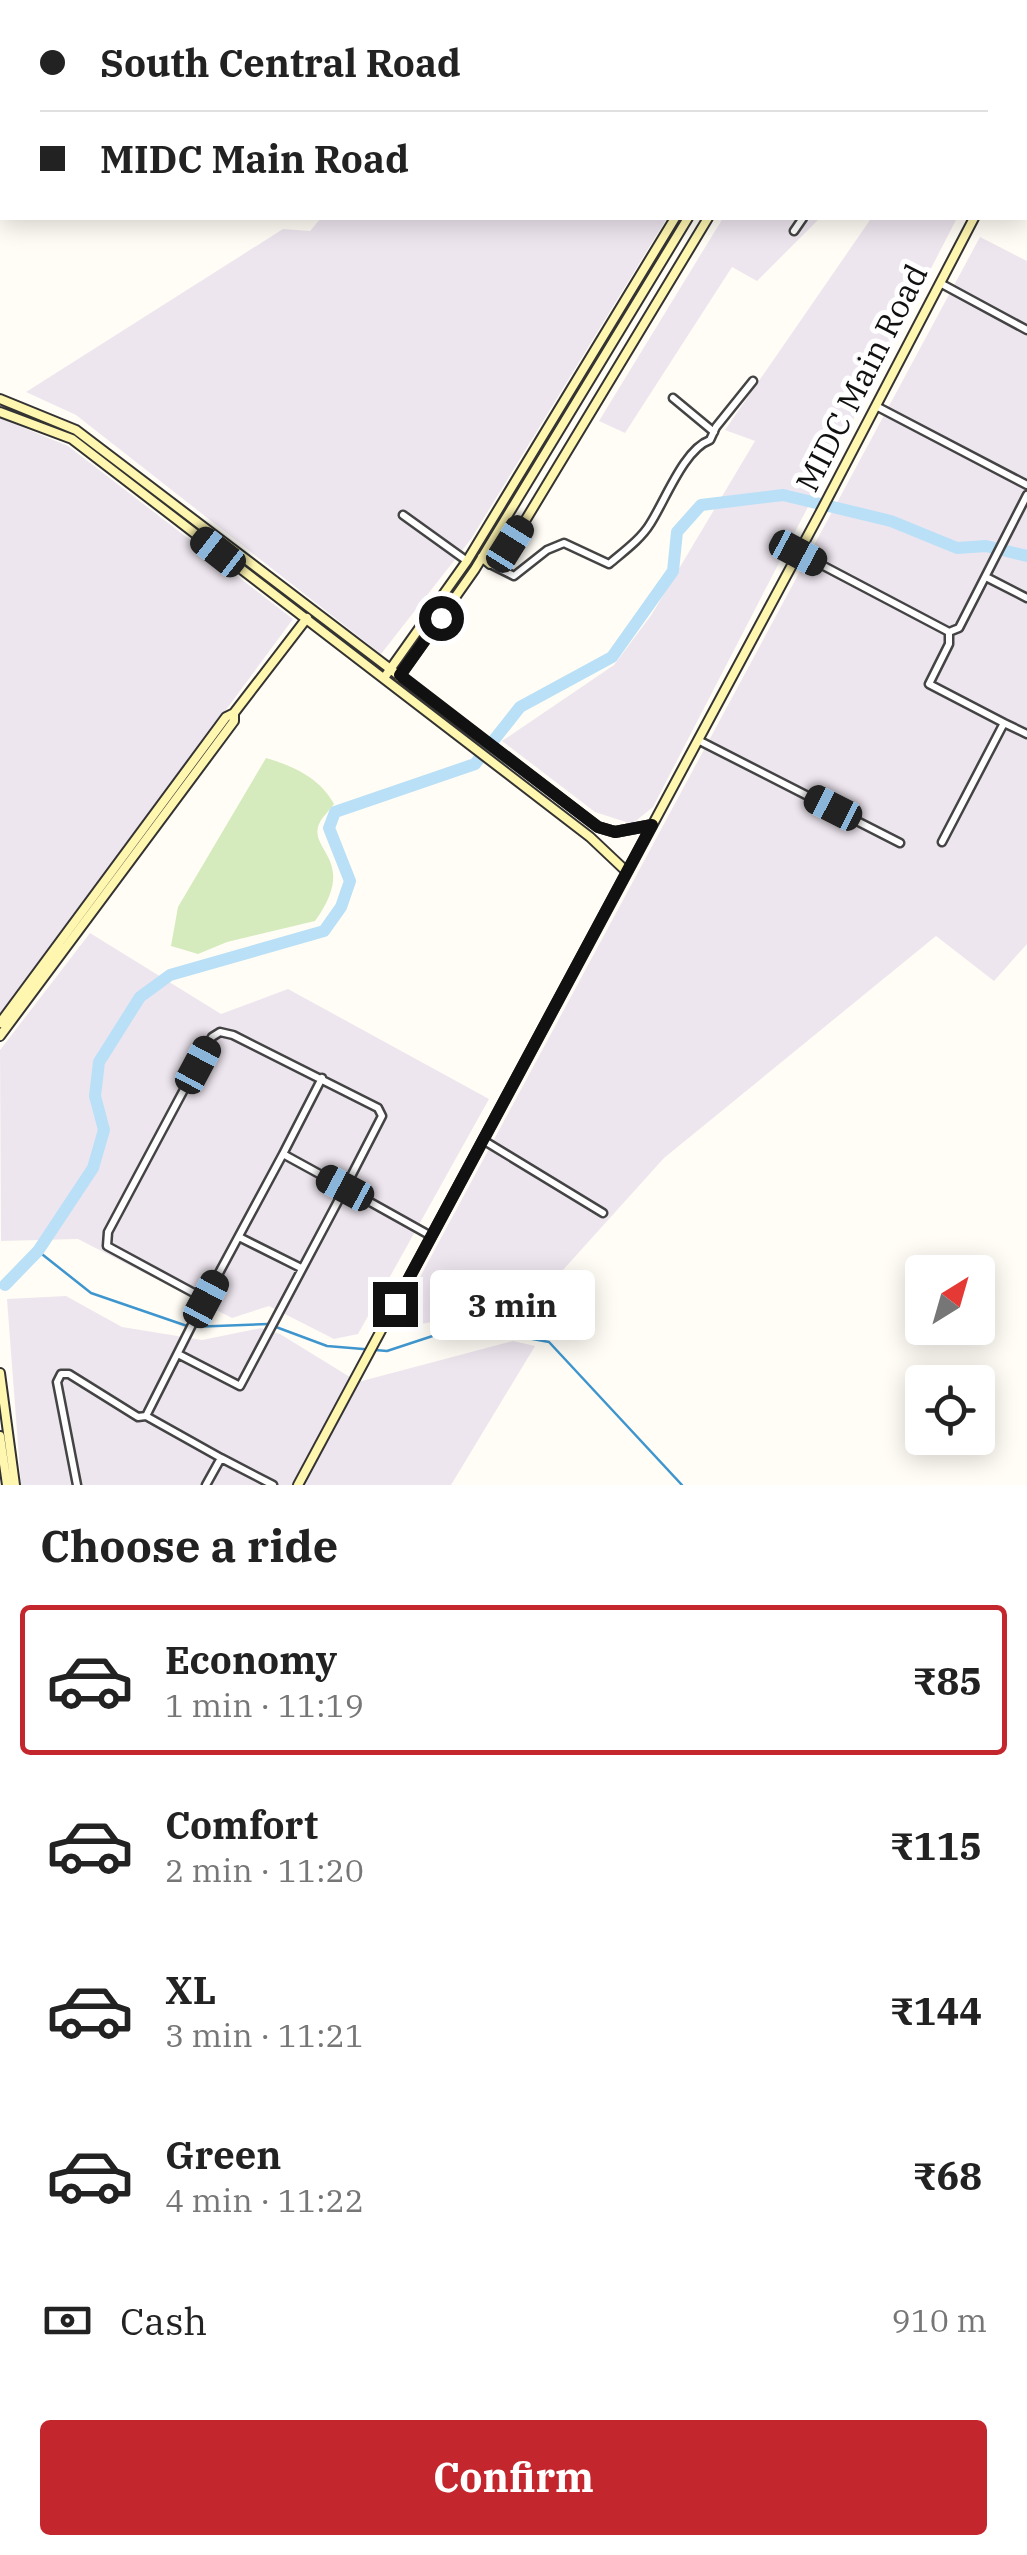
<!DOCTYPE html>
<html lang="en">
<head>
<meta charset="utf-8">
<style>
  :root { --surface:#fff; --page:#f2f2f2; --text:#222; --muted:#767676; --line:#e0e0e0; --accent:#c4262e }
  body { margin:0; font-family:"IBM Plex Serif",serif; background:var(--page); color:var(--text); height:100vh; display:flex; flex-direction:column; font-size:38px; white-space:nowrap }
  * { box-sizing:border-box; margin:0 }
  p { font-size:32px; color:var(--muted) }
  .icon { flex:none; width:55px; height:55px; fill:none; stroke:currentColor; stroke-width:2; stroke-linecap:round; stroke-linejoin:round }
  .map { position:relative; height:1485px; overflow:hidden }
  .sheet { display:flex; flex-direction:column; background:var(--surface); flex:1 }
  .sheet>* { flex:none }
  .guide { position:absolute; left:0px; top:0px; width:1028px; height:220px; box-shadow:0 5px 25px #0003; display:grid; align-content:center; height:220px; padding:0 40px; background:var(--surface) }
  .needle { width:65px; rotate:37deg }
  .fabs { position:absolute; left:905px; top:1255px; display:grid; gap:20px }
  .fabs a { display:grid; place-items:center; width:90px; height:90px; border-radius:10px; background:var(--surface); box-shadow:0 5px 25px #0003; font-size:50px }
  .end { position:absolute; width:45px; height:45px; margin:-22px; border:12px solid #111; background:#fff; box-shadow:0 0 0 5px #fff }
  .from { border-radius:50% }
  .bubble { position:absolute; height:70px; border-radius:10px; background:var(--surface); box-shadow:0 5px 25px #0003; font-size:32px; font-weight:700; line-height:70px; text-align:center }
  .car { position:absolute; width:30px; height:60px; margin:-30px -15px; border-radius:12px; box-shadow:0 0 8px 2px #0007; background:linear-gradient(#222 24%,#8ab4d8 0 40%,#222 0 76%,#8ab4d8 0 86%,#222 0) }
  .guide b { display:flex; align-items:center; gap:35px; height:95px; font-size:38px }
  .guide b+b { border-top:2px solid var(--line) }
  .guide i { width:25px; height:25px; background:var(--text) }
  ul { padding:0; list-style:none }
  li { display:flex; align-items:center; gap:30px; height:150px; margin:0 20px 15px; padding:0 20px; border:5px solid transparent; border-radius:10px }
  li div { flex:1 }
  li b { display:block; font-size:38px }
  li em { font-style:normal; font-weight:700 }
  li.current { border-color:var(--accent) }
  li>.icon { width:90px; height:90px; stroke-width:1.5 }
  h2 { padding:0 40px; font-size:45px; line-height:120px }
  .pay { display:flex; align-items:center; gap:25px; height:110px; padding:0 40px; font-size:38px }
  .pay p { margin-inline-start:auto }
  .primary-button { display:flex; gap:20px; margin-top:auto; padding:20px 40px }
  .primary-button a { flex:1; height:115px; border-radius:10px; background:var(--accent); color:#fff; font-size:40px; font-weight:700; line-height:115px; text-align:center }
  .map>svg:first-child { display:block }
  .industrial { fill:#eee6ef }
  .green { fill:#d5ebbd }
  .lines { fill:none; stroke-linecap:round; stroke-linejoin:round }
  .stream { stroke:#3f96cf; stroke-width:2.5 }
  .river { stroke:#b9e0f7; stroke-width:12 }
  .street-casing { stroke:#444; stroke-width:11 }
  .secondary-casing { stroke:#333; stroke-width:12 }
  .street { stroke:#fff; stroke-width:6 }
  .secondary { stroke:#fff6b0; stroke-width:8 }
  .route { stroke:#111; stroke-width:12 }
  .labels { text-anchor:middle; stroke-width:10; stroke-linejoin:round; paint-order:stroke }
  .street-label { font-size:32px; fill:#111; stroke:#fff }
</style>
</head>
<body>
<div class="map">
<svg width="1027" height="1485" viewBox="0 0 1027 1485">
  <rect width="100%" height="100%" fill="#fffdf5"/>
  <path class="industrial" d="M321,218H667L471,539L381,654L76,415L26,392L283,229L310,231Z
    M723,218H820L757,281L732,267L625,433L599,421Z
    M868,218H957L653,807L632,824L595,812L502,741L614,665L652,614L755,441L725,430L870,220Z
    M980,237L1027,261V944L994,981L936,936L664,1158L544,1291L432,1322L392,1329Z
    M0,418L68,446L293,619L0,1016Z
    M90,933L221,1014L288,989L489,1099L358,1334L334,1339L269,1306L232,1318L78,1239L1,1241L0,1050Z
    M66,1296L122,1327L202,1340L261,1328L280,1334L358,1382L513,1341L535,1346L451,1485H21L7,1299Z"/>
  <path class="green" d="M266,758C293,766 320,778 334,804C330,810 322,817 319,824C308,851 359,860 315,921L227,942L198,954L171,946L178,907Z"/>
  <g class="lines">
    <path class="stream" d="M38,1251L91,1293L190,1327L268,1324
      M276,1327L327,1346L387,1351L463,1326L549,1342L682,1485"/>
    <path class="river" d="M5,1285L38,1251L93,1168L104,1130L95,1096L99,1062L140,997L170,975L324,931L341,907L350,881L329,828L335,812L475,764L520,707L612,657L673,571L677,532L701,505L783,495L891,521L957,548L986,546L1027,556"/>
    <defs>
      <path id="street" d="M520,2L525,0
        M0,138L2,137
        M1025,161L1027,162
        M794,231L803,218
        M940,283L1027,330
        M673,398L714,432
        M876,406L1027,485
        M403,515L467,561
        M799,553L949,632L959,628L1027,495
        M490,564L514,576L547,550L564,543L609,564C623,552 641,539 650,524C665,501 684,449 710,440L716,427L753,381
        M986,577L1027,598
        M949,632V644L929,684L1004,723
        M698,740L900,843
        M942,842L1004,723L1027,734
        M483,1140L603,1213
        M283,1154L322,1078
        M239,1237L301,1268
        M178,1354L240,1386L345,1188L283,1154L205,1299
        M146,1416L221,1458L206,1485
        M221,1458L273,1485
        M77,1485L57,1382L61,1374H69L138,1417L146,1416L205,1299L107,1246L108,1232L212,1037L220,1032L233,1035L378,1108L382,1116L345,1188L431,1236"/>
      <path id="secondary" d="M642,0L644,2
        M805,2L806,0
        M818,2L820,0
        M837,2L838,0
        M1025,131L1027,128
        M0,399L76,430L598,827L615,832L652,825
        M0,412L72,439L590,837L627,872
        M482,557L490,564L502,559L708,218
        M399,677L475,569L688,218
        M384,678L467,561L675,218
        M0,1023L226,717L234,713L307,618
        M0,1036L234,721V713
        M0,1373L15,1485
        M0,1436L7,1485
        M298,1485L820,513L974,218"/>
    </defs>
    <use href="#street" class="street-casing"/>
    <use href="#secondary" class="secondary-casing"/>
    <use href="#street" class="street"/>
    <use href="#secondary" class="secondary"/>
  </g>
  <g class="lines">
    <path class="route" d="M395,1304L652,825L615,832L598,827L400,675L441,618"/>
  </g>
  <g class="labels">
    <g class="street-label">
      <text transform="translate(862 378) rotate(-63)" y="11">MIDC Main Road</text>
    </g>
  </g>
</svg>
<div class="fabs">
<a><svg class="needle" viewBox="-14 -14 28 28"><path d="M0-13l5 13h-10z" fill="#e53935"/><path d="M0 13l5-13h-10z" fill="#767676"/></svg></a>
<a><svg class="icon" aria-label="locate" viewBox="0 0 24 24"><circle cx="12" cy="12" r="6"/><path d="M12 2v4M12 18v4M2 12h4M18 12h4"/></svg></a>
</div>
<i class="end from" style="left:441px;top:618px"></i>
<i class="end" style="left:395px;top:1304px"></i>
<div class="bubble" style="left:430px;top:1270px;width:165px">3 min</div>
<i class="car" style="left:510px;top:544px;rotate:32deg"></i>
<i class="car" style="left:218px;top:552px;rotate:308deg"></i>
<i class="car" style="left:798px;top:553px;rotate:118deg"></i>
<i class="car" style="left:833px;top:808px;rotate:297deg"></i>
<i class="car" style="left:198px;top:1065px;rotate:28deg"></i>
<i class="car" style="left:345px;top:1188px;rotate:298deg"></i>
<i class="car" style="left:206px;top:1299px;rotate:28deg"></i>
<div class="guide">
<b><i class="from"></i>South Central Road</b>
<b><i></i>MIDC Main Road</b>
</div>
</div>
<section class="sheet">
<h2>Choose a ride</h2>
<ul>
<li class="current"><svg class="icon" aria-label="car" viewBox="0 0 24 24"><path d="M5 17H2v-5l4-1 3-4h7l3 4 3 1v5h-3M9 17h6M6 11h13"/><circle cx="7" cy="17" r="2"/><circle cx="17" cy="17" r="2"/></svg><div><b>Economy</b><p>1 min · 11:19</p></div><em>₹85</em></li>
<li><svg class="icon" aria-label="car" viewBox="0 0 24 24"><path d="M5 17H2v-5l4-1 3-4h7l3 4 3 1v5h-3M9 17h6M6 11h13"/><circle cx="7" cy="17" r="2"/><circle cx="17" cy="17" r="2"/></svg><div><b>Comfort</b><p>2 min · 11:20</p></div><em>₹115</em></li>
<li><svg class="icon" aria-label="car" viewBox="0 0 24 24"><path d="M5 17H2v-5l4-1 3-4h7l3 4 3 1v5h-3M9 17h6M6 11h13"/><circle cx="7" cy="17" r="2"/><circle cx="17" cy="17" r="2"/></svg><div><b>XL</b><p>3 min · 11:21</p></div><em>₹144</em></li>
<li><svg class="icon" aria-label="car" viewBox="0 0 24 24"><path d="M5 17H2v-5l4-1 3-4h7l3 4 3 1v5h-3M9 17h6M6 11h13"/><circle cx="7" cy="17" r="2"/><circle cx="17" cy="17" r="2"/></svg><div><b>Green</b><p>4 min · 11:22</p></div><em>₹68</em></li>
</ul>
<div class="pay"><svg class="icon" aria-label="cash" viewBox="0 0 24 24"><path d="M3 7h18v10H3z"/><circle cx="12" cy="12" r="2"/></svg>Cash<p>910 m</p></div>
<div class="primary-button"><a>Confirm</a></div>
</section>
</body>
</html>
